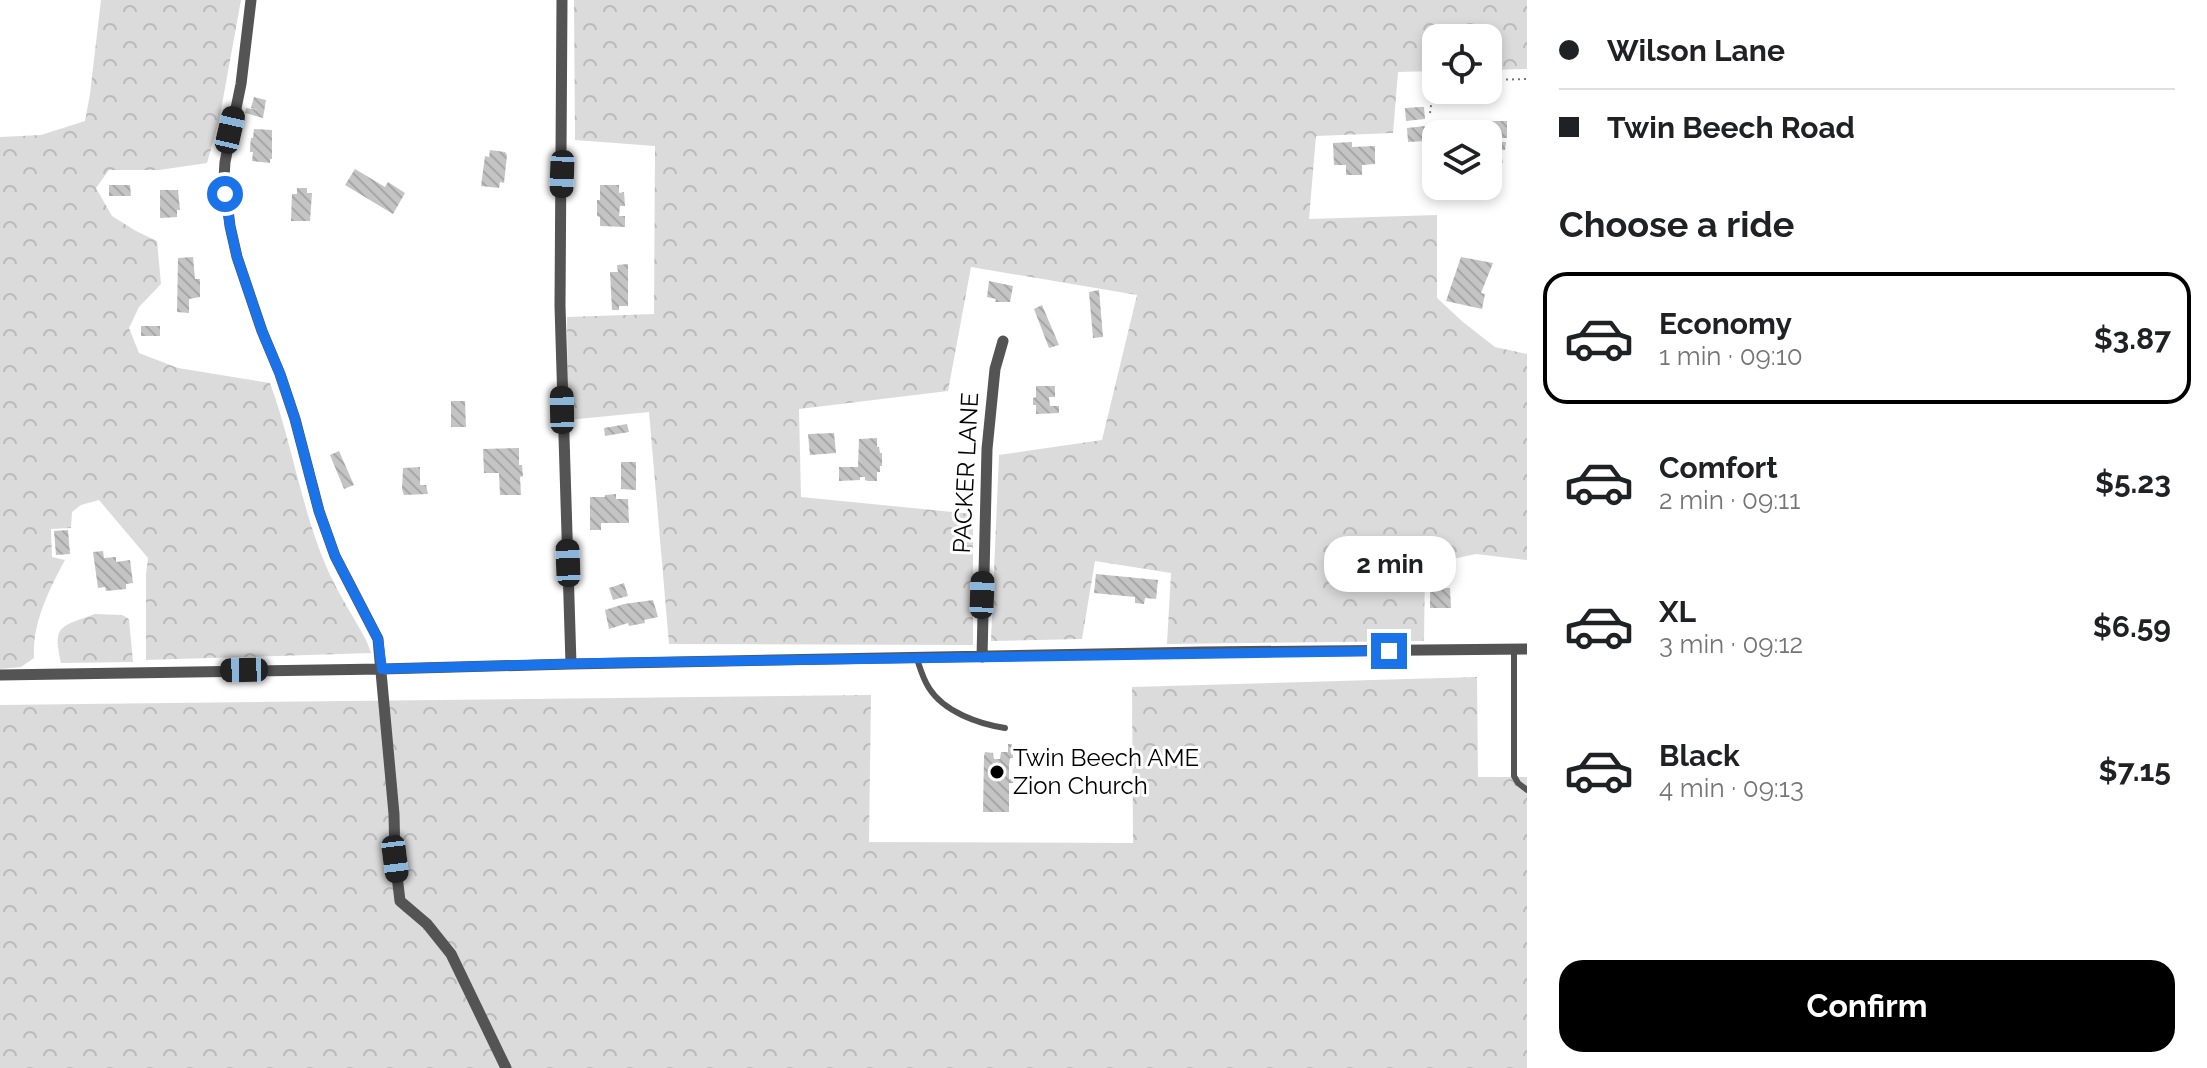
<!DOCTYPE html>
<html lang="en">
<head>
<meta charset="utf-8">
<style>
  :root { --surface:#fff; --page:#f2f2f2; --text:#202124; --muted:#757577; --line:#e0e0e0; --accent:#000 }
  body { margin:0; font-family:Raleway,sans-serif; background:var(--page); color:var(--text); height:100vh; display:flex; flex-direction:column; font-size:30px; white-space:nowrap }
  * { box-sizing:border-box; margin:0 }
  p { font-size:26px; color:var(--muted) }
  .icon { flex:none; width:44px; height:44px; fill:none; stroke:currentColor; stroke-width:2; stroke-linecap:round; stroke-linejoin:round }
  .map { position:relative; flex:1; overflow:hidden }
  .panel { display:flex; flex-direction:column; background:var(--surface); width:680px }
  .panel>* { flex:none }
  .top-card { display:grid; align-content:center; height:176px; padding:0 32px; background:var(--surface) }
  .controls { position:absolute; left:1422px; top:24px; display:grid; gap:16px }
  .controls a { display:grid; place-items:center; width:80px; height:80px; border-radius:16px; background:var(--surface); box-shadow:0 4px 12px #0003; font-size:40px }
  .end { position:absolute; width:36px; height:36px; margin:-18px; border:10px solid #1a73e8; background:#fff; box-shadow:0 0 0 4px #fff }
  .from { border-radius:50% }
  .bubble { position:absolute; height:56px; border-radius:24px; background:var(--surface); box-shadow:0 4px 12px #0003; font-size:26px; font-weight:700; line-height:56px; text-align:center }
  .car { position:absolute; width:24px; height:48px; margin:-24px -12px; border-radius:10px; box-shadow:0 0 6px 2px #0007; background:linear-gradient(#222 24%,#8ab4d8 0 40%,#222 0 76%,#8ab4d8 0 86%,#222 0) }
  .top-card b { display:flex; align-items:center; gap:28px; height:76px; font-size:30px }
  .top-card b+b { border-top:2px solid var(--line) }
  .top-card i { width:20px; height:20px; background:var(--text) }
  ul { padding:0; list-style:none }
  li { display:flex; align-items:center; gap:24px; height:132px; margin:0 16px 12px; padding:0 16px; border:4px solid transparent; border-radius:24px }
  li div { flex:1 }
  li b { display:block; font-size:30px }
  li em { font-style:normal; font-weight:700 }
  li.active { border-color:var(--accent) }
  li>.icon { width:72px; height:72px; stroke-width:1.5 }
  h2 { padding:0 32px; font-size:36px; line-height:96px }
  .primary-button { display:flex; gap:16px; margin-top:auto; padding:16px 32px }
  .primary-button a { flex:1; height:92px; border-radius:24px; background:var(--accent); color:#fff; font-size:32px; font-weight:700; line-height:92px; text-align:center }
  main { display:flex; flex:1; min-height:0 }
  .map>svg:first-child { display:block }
  .forest { fill:url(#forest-crowns) }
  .building { fill:url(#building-back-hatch) }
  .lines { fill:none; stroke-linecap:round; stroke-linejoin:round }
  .path { stroke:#767676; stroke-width:2; stroke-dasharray:2 4; stroke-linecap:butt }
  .service { stroke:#545454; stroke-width:6 }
  .minor { stroke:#545454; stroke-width:11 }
  .route { stroke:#1a73e8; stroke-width:10 }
  .poi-dot { fill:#000; stroke:#fff; stroke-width:3 }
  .labels { text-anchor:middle; stroke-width:6; stroke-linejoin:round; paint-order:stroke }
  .street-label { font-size:24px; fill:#000; stroke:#fff }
  .poi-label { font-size:24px; fill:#000; stroke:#fff; text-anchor:start }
</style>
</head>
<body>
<main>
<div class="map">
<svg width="1527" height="1068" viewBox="0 0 1527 1068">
  <defs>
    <pattern id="forest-crowns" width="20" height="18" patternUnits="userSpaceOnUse" patternTransform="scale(2)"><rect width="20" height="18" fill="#dbdbdb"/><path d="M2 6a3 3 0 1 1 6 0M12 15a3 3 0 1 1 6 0" fill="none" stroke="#bababa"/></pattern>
    <pattern id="building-back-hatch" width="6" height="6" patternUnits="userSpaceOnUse" patternTransform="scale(2)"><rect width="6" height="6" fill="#c4c4c4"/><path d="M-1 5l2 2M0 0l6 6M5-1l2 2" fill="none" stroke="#a7a7a7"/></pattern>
  </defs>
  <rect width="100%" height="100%" fill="#fff"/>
  <path class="forest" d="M101,0H241L219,121L207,163L159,170H109L96,188L112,216L136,231L157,241L161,284L139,307L129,328L139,353L178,368L270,383C292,443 301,507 326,566C337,592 354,617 367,642L371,653L146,660V574L148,558L99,500L81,505L72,512L71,528L51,529L52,557L65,560C49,590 32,623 34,658L21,667L0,669V137L41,135L85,121L90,94Z
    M574,0H1527V69L1488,70V38H1436V71L1398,72L1393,133L1316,136L1309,219L1437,215V298L1463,322L1495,347L1527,354V560L1476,554L1425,565L1424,641L1167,644L1171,573L1095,561L1082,639L991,641L999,455L1102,440L1137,295L971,267L948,391L799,409L801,497L973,514V645L669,644L649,412L568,420L567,317L654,314L655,146L575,140Z
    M95,614L122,615L129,619L133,662L61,663C52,624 61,627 95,614Z
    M1477,677L1478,777H1527V1068H0V705L871,695L869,842L1133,843L1132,687Z"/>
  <path class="building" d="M254,97L266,100L263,118L245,113L246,108L259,110L251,108Z
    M1420,107H1424L1425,119L1406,121L1405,108Z
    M1492,121H1507V138H1501V142H1506L1505,150H1500L1503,163H1488V134H1465V122Z
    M1425,126L1426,141L1408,142L1407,128Z
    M254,129L272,130V159H270V163L252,161L253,152H250V148L251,138H253Z
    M1352,142V147L1375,146V164L1362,165V175H1346V165H1334L1333,143Z
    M490,150L505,152L507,155L504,183L500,182L499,188L481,186L485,156L489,157Z
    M355,169L385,187L388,182L405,193L393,214L345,185Z
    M109,185H130L131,196H109Z
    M600,185H619V193L624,192L625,206H620L619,216H625V227L600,226V217L597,216V200H600Z
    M297,188H307V193H312L310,221H291L292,194H297Z
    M160,190H178L180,210H177V217L160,218Z
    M193,257L195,279H200V297L189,299V313L177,312L178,258Z
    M1461,257L1493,263L1481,293L1485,294L1482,309L1446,301Z
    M628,264V306H619V310H612L610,272H618L617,265Z
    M989,281L1013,286L1010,302H995L996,299L987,297Z
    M1099,290L1103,337L1093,338L1089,292Z
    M1042,305L1059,345L1049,348L1034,309Z
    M141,326H160V336H141Z
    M1036,386H1055V397H1049L1050,406H1059V413L1036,414V405H1033V398L1036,397Z
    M451,401H465L466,427H451Z
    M627,424L629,432L605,436L604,428Z
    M834,433L836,453L810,455L808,434Z
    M877,438V447H879L880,453H882V466H880V472H877V481H868L865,480V477H860V480L839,481V467H858L859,439Z
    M519,448V465H522L523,476L520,477L521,495H500L499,473H484L483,449Z
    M339,451L354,485L344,489L330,455Z
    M621,462H636V490L621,489Z
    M420,467V485H426L428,494L404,495L402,489L403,468Z
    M616,494V499H628L629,523H601V530H590V497H605V495Z
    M68,530L70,554L56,555L54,531Z
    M103,551L104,558L116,557V562L130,560L133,583L126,584V589L106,591L105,587L98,588L93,552Z
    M1096,574L1158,580L1156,599L1145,598L1144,604L1135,603V597L1094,593Z
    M624,583L628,596L613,600L609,588Z
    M1430,588H1450L1451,608H1430Z
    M653,600L658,617L644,620L645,623L629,626L628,623L609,629L605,610L624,604Z
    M1008,744H1012L1011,754L1013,755V758H1010L1009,765V779L1014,780L1013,783H1009V812H983L984,756L985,752L993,753L994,759H1000L1001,752H1008Z"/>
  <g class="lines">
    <path class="path" d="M1488,80L1527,79
      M1430,113L1433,90L1436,88"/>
    <path class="service" d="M1514,649V776L1518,783L1527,790
      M917,659C920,668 923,679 929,688C944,712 979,724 1005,728"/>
    <path class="minor" d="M251,0L241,84L225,162L224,178L230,226L237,257L262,331L280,374L295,419L319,511L335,556L378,639L394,814L395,859L400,901L427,924L451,954L506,1068
      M562,0L560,306L571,664
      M982,657L987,449L995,369L1003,341
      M0,675L382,669L571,664L1203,652L1527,649"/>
  </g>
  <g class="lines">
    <path class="route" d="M225,194L230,226L237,257L262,331L280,374L295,419L319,511L335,556L378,639L382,669L602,663L1389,651"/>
  </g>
  <circle class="poi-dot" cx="997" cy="772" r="8"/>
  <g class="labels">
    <g class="street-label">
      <text transform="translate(966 473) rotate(-87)" y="8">PACKER LANE</text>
    </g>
    <g class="poi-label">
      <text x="1013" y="766">Twin Beech AME<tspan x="1013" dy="28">Zion Church</tspan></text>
    </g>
  </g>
</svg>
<div class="controls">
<a><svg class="icon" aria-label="locate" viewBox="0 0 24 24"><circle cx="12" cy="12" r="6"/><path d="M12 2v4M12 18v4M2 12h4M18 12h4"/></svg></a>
<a><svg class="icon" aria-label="layers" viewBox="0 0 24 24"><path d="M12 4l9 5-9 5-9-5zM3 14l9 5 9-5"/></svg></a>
</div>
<i class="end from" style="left:225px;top:194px"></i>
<i class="end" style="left:1389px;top:651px"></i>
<div class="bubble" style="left:1324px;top:536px;width:132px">2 min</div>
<i class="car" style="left:230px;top:130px;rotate:13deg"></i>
<i class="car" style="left:562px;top:174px;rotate:182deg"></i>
<i class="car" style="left:562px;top:410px;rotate:359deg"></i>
<i class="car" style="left:568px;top:563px;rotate:358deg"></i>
<i class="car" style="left:982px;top:595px;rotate:2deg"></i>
<i class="car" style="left:244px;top:670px;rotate:269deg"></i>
<i class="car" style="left:395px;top:859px;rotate:173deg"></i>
</div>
<section class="panel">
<div class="top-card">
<b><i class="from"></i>Wilson Lane</b>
<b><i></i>Twin Beech Road</b>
</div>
<h2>Choose a ride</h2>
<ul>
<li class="active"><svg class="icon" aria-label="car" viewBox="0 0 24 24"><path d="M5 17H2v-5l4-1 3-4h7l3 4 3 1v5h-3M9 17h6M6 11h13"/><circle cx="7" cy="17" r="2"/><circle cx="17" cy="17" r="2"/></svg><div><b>Economy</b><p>1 min · 09:10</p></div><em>$3.87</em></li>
<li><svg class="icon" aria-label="car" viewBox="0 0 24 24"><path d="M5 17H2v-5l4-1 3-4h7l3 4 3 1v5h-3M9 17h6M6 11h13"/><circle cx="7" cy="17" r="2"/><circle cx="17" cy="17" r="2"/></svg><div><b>Comfort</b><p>2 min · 09:11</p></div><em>$5.23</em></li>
<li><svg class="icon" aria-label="car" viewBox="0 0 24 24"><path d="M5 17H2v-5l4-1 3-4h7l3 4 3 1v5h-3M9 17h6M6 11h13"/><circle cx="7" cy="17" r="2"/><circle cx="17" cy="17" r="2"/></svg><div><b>XL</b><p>3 min · 09:12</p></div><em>$6.59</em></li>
<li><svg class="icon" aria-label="car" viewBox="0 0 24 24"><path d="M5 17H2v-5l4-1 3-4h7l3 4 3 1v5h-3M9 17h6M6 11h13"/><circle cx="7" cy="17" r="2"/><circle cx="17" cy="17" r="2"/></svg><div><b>Black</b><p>4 min · 09:13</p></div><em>$7.15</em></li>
</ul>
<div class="primary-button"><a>Confirm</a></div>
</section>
</main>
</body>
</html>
